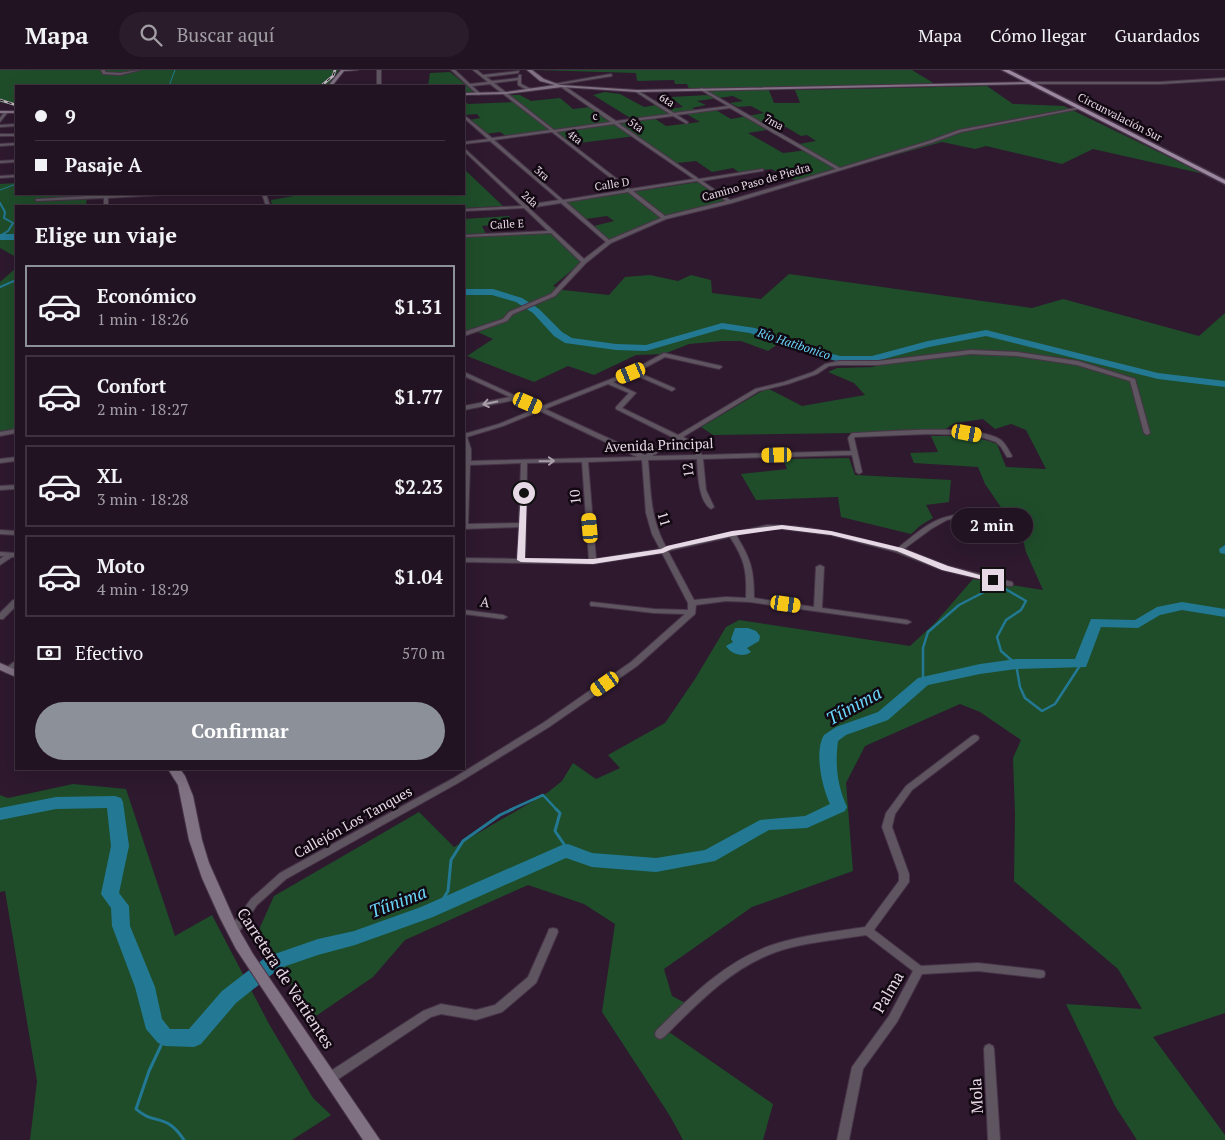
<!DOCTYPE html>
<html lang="es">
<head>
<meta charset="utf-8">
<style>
  :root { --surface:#221322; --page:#2a1c2a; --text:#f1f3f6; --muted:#a29ea5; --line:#3f3240; --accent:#8c9099 }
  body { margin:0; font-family:"PT Serif",serif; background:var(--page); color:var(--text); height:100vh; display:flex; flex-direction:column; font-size:19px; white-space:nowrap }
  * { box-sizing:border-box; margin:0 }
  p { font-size:16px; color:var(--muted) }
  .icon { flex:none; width:28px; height:28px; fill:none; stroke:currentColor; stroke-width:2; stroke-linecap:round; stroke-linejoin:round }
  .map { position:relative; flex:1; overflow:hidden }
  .panel { position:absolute; left:15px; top:135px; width:450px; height:565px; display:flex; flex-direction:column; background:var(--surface); border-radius:0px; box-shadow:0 5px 20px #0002,0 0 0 1px var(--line) }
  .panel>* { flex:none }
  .guide { position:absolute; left:15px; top:15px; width:450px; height:110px; border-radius:0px; box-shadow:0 5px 20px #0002,0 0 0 1px var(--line); display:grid; align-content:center; height:110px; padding:0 20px; background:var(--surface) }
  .end { position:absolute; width:22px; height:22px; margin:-11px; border:6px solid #e7d8e6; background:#111; box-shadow:0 0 0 2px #111 }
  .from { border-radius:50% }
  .bubble { position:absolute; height:35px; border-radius:18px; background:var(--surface); box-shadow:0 5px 20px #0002,0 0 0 1px var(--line); font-size:16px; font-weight:600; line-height:35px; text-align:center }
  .car { position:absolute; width:15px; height:30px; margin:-15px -8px; border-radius:6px; box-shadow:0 0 4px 1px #0007; background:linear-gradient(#f5c518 24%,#345 0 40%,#f5c518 0 76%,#345 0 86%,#f5c518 0) }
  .guide b { display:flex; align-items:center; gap:18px; height:48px; font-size:19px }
  .guide b+b { border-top:1px solid var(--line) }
  .guide i { width:12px; height:12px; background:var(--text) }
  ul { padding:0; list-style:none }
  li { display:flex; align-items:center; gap:15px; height:82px; margin:0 10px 8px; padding:0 10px; border:2px solid var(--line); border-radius:0px }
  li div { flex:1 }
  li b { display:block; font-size:19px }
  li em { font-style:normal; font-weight:600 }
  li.active { border-color:var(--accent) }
  li>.icon { width:45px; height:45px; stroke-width:1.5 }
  h2 { padding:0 20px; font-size:22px; line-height:60px }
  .pay { display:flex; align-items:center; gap:12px; height:55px; padding:0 20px; font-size:19px }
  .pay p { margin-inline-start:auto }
  .primary-button { display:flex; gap:10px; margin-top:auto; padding:10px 20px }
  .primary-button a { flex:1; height:58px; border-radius:30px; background:var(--accent); color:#fff; font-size:20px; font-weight:600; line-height:58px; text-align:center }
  header { display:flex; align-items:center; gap:30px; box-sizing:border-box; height:70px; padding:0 25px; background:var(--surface); border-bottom:1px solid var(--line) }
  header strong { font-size:24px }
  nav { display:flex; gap:28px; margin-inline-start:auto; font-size:18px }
  .search { width:350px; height:45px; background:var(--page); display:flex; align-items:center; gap:12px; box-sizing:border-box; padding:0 18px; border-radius:28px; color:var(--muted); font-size:19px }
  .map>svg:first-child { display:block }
  .green { fill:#1f4d2a; fill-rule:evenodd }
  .water { fill:#237994 }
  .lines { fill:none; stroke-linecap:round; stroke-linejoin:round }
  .stream-far3 { stroke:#237994; stroke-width:1 }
  .stream-far2 { stroke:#237994; stroke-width:2 }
  .stream-far1 { stroke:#237994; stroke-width:2.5 }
  .stream { stroke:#237994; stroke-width:3 }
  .river { fill:#237994; fill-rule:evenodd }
  .street-casing { stroke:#483448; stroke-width:2 }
  .secondary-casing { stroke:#483448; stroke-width:2 }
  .primary-casing { stroke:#483448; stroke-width:3 }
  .street { fill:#5e5560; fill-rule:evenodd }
  .secondary { fill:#807183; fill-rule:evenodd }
  .primary { fill:#9b879f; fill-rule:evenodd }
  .rail-casing { stroke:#c4b4c3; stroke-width:2.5 }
  .rail { stroke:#110811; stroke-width:1; stroke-dasharray:4; stroke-linecap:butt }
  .oneway { stroke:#a99daa }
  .route { fill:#e7d8e6 }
  .labels { text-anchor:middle; stroke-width:5; stroke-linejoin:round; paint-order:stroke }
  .far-street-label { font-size:11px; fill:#e7d8e6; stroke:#110811 }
  .far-water-label { font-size:12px; font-style:italic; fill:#6ad7fc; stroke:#110811 }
  .street-label { font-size:14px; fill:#e7d8e6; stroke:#110811 }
  .near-street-label { font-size:16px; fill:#e7d8e6; stroke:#110811 }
  .near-water-label { font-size:18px; font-style:italic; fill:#6ad7fc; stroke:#110811 }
</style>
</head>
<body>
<header>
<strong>Mapa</strong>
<div class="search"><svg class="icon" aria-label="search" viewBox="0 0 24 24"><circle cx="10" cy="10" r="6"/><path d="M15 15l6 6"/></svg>Buscar aquí</div>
<nav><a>Mapa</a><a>Cómo llegar</a><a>Guardados</a></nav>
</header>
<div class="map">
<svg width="1225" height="1070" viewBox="0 0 1225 1070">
  <rect width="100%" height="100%" fill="#2e192e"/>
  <path class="green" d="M0,0H338V1L329,15L323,16H16V36L0,32Z
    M534,0H912L935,14L689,19L687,14H675L674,10L637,11L636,3Z
    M450,2L476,23H464V16H428L430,3Z
    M987,16L1013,34L1064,36L1204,104L1093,79L1062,94L986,76L975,79L942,72L799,112L771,99L740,103L733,98L712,102L696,91L677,93L636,66L571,74L553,60L506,66L500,62L485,64L469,50L480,48L477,44L464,45V31L468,34L517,32L510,25H520L531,31L560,28L573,39L590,37L613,52L632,49L593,25L605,22L620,24L644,37L656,35L663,40L683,37L671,27L708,25L700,19L797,20ZM769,20H795L800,33H774ZM733,26L743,31L730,33L738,37L751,36L764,43L731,49L714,39L698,41L692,38L706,35L697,31ZM685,43L700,52L666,56L654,48ZM786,57L801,66L807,65L816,71L799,74L808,80L783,83L748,63Z
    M464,99L503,136L464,138L272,136L271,130L305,124H464Z
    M698,112L727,132L666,149L610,172L594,156L614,151L607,146L586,149L566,132Z
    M16,113V124L104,125L87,126L86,136H16V187L0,178V114Z
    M509,146L513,153L482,156L487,166L548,161L582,192L553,216L563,220L609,225L625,207L650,205L678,211L691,205L711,210L712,223L761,229L789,204L1032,238L1063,229L1199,266L1225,243V943L1153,967L1225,1065V1070H1137L1115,1036L1066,934L1142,939L1118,899L1014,811L1015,744L1013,688L1021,670L980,642L960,634L865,676L846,713L853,801L752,837L664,899L672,926L691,936L669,962L773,1034L763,1070H683L670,1046L602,942L615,854L584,834L528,815L405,870L373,907L313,948L257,864L274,826L419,742L454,777L547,723L562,711L573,693L596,709L620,698L608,685L665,653L695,609L726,557L739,550L910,576L935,553L973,509L1043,520L1026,482L1018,448L1005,443L985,414L978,397L914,393L910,383L938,382L931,366C955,366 975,365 997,374L1006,397L1046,399L1026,360L1011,354L995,359L983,349L955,353L944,360L929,362L713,365L701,357L767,318L802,336L865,325L854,313L828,302L837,298L876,297L837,289L782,271L768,281L741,271H723L689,274L664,284L636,285L594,305L568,296L534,312L467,286L493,269L471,259L464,262V149Z
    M16,198V359L0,363V212Z
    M849,388L855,405L951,410L949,432L926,435L933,448L921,455L911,464L841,447L838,427L756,430L741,404L787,399L783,389Z
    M73,714L126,719L175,866L212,845L269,954L313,1028L331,1045L292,1070H30L37,1011L5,821L0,822V725L8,728Z"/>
  <path class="water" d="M735,558H748L756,561L760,566L759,571L747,578L751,582C743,588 731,584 726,576L733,572L731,569Z"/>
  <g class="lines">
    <path class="stream-far3" d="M169,16L175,0
      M0,120L16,114"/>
    <path class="stream-far2" d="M0,133L5,142L4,148L13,153L8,161L0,166
      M0,217L16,210"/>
    <path class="stream-far1" d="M923,611V578L928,562L959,535L988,520L1002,517L1026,531L1021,540L1006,550L997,567L1001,581L1016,594L1020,617L1025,628L1042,641L1055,634L1081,594
      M510,740L543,725L557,740"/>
    <path class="stream" d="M556,739L560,743L555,761L568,780
      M440,834L448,821L451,790L463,771L500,745L513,739
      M165,967L149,1001L136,1039C155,1056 166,1042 184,1070"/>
    <path class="river" d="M0,164H16V170H0Z
      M464,219H493L522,228L539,239L562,262L572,268L616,274L646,275L722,253L755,258L797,274L840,286H872L928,271L986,260L1158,303L1225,311V317L1158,309L986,266L929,277L872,292H840L789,278L750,263L722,259L646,281L616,280L565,273L554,266L533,243L516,232L492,225H464Z
      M1225,475V484L1220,483L1219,479Z
      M1182,532L1225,539V547L1182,540L1160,545L1138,558L1101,557L1086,597L1016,599L980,604L928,615L888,650L846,665L838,671C835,695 837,715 847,737L845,741L807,758L769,760L715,791L656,802L592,797L566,788L433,847L355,875L318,885L280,898L236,933L201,974L194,977L165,976L158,973L146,959L135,917L112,856L111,838L101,824L111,776L107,738L56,739L0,750V738L56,727L115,726L121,728L123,732L129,776L119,823L129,836L130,856L155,917L162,949L170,959H189L222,921L266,887L318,869L354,861L421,837L562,775L568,774L592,783L656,788L705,780L760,750L805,746L830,734C822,717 814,682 824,665L836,657L878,642L918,608L980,594L1016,589H1075L1091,549L1135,550L1157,537Z"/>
    <defs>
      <path id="street" d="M101,0H105V2L120,3L140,0L120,5L103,4Z
        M377,0H381V16H377Z
        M451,0H455L470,14L488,12L473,0H477L483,5L519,1L518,3L486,7L492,11L518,8L519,5H521V14L531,19V21H529L518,15V10L494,13L554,60L611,52L561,17V15H563L616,51L670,44L636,22L637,20L674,43L728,36L699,19L702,18L840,98L929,71L959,60L1081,37L1083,38L961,62L931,73L732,133L666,149L611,173L586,193L555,226L513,244L507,251L464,266V262L503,249L509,242L551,224L581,192L551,163L464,167V165L548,161L524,138L464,141V139L522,136L464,81V78L526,135L559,130L490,71L464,74V72L488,69L464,48V45L492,68L550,60L490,14L472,16L481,24L478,25ZM730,38L836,99L730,130L702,111L762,101H763V99L699,109L618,53L673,46L687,54L688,52L677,45ZM614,54L694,109L630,119L556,62ZM552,62L626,120L563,130L494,70ZM697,111L726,131L665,146L633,121ZM628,122L661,148L609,170L566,132ZM561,133L606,172L584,189L529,138Z
        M611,4L612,6L556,15L554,14Z
        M1225,8V10L1160,14H1034L1032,13L1034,12H1160Z
        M5,41L8,42L0,52V48Z
        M16,54V56L0,57V55Z
        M0,64H16V66H0Z
        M16,73V75L0,76V74Z
        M16,90V92L0,93V91Z
        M16,105V107L0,108V106Z
        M104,124H108V125L162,124L160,125L108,128V136H104V128L37,131L35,130L37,129L104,125Z
        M262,124H266L270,136H266Z
        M971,280L1017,282L1078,291L1135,309L1150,363L1147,365L1144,363L1130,311L1077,295L1017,286L971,284L878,295H839L829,296L817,304L788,314L759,321L683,367L694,373L702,385L851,381L848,368L851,364L853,363C885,362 976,353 1001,370C1006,374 1009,381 1012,386L1011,387H1007L1001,377L996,372L984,368L969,365L928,364L855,367L854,368L862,402L859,404L856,402L852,385L703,389L706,420L714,437L711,439C698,431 698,403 697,389L648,390C651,423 650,448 666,477L767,455C812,455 855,467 898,478C930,452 939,443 982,443L985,445L984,446L955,448L947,450L931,459L904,479L948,496L1012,512L1013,514L1012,516H1009L942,500L896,482L831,465L782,459H767L736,465C751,489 754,500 754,528L814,537L816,497L820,495L824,497L822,538L907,550L911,552L907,554L750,532L726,531L696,535L695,544L637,596L549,657L458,713L286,809L257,835L237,865L233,866L229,865L228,862L229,859L251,829L280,803L452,709L543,653L631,592L685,544L654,543L594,536H591L590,534L591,532L654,539L688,540V533L662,483L593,494L464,492V488L517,489L519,457L464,459L465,379L464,364L499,354L535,339L515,330L464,340V336L510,327L464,306V302L540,337L629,302L664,283L721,296L722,297L719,299L665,287L637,302L674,318L675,319L672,321L633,304L613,312L636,323L622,338L678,365L755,319L784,312L813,302L825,294L839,291H878ZM608,314L629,323L616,337V339L674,368L645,385L545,339ZM540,341L637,387L471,391V379L467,367L503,356ZM679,370L690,375L696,385L652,386ZM642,390L646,443L652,464L660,479L596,489L588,392ZM582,392L589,490L525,489L526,455L527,393ZM521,393L519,453L468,454L470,395ZM730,467C745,490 747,501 746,528L726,527L694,530L668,481Z
        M16,359V363L0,366V362Z
        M16,387V391L0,393V389Z
        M16,415V419L0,420V416Z
        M0,460L16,461V465L0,464Z
        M0,482L16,483V487H12L0,495V489L4,486H0Z
        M13,530H16V536L3,549H0V543Z
        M464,540L503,545L507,547L503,549L464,544Z
        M16,591V598L12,603H6L5,601C7,597 12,593 16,591Z
        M975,665L978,666L979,668L978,670L912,720L895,744L892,757L909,804V812L874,860L921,896L978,893L1040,900L1044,901L1045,904L1044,907L1040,908L978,901L922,904L897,952L863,999L849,1070H837L852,997L889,946L913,901L866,865C836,870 805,872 776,882C731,898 697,934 664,967L660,969L656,967L655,964L656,961C690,927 725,891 772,875C802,865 834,862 865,857L899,811V804L882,757L886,743L906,716L972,666Z
        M553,858L557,859L558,862L536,913L502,942L476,950L441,944L431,947L334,1012L330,1013L326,1012L324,1008L326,1004L423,941L441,934L476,940L495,935L528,907L548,862L549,859Z
        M989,974L993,976L994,979L1000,1070H988L984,979L985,976Z"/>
      <path id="secondary" d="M341,0H358L344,1L332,16H328Z
        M527,0H532L544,9L560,15L637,20L1034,12L1036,13L1034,14L637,22L562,17L506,24L464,25V23L506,22L555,15L540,11Z
        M0,41H16V43H0Z
        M0,593L16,600V607L0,600Z
        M168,699H180L185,706L193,726L202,770L209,793L238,858L253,884L380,1070H363L236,879L220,848L202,808L189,770L178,715Z"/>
      <path id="primary" d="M1002,0H1009L1225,110V114Z"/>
    </defs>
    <use href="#street" class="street-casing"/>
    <use href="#secondary" class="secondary-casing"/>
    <use href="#primary" class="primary-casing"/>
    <use href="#street" class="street"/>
    <use href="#secondary" class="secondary"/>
    <use href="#primary" class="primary"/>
    <defs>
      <path id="rail" d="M321,16L333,6L335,0
        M0,30L16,35"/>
    </defs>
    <use href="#rail" class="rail-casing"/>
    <use href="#rail" class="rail"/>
  </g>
  <defs><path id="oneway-shaft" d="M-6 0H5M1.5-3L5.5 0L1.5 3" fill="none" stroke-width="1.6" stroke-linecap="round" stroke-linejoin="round" transform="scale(1.25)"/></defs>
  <g class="oneway">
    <use href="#oneway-shaft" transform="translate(490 333) rotate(169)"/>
    <use href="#oneway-shaft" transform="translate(547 391) rotate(-1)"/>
  </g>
  <path class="route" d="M521,421L527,423L525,488L593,489L661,479L667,476L732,461L782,455L831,461L902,478L948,496L997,510L993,512L942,500L897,481L831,465L782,459L732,466L672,479L663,483L593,494L521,492L517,490Z"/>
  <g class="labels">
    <g class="far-street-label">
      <text transform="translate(667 30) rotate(33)" y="4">6ta</text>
      <text transform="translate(595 46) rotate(-8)" y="4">c</text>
      <text transform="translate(1120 47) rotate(27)" y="4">Circunvalación Sur</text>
      <text transform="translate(774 52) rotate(29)" y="4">7ma</text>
      <text transform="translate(636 55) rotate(35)" y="4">5ta</text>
      <text transform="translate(575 67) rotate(37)" y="4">4ta</text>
      <text transform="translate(542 103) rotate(41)" y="4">3ra</text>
      <text transform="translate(756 112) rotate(-16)" y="4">Camino Paso de Piedra</text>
      <text transform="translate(612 114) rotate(-9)" y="4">Calle D</text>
      <text transform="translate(530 129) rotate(43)" y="4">2da</text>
      <text transform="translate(507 154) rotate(-3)" y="4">Calle E</text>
    </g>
    <g class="far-water-label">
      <text transform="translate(794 274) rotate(18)" y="4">Río Hatibonico</text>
    </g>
    <g class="street-label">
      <text transform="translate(659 375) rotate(-2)" y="5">Avenida Principal</text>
      <text transform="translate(688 400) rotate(-97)" y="5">12</text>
      <text transform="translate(575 427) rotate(-95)" y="5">10</text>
      <text transform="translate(664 449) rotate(74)" y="5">11</text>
      <text transform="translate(485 532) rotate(8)" y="5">A</text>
      <text transform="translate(353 752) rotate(-29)" y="5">Callejón Los Tanques</text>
    </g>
    <g class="near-street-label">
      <text transform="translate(286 908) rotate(57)" y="6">Carretera de Vertientes</text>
      <text transform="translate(888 922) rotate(-60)" y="6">Palma</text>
      <text transform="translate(976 1026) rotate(-93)" y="6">Mola</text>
    </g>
    <g class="near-water-label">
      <text transform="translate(854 636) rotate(-29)" y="6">Tíinima</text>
      <text transform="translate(398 832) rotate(-21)" y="6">Tíinima</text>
    </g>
  </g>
</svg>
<i class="end from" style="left:524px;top:423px"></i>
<i class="end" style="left:993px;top:510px"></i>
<div class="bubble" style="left:951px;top:438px;width:82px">2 min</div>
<i class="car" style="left:631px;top:303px;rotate:248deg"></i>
<i class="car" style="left:528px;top:333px;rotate:113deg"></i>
<i class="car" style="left:967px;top:363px;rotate:100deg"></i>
<i class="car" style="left:777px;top:385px;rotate:269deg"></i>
<i class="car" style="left:590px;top:458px;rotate:355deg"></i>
<i class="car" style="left:786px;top:534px;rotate:98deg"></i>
<i class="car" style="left:605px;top:614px;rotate:235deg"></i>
<div class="guide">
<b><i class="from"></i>9</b>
<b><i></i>Pasaje A</b>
</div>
<section class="panel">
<h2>Elige un viaje</h2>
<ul>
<li class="active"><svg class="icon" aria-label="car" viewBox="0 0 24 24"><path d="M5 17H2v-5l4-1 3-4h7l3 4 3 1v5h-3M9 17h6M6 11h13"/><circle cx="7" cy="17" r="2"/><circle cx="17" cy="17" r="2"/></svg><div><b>Económico</b><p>1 min · 18:26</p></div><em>$1.31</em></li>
<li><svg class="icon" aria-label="car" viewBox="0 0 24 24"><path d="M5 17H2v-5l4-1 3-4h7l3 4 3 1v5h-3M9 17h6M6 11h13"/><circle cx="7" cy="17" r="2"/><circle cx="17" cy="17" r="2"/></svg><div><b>Confort</b><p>2 min · 18:27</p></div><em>$1.77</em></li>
<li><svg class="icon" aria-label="car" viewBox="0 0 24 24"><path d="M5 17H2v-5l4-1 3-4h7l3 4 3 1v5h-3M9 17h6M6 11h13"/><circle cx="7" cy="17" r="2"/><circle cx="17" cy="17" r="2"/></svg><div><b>XL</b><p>3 min · 18:28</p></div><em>$2.23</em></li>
<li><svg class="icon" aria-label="car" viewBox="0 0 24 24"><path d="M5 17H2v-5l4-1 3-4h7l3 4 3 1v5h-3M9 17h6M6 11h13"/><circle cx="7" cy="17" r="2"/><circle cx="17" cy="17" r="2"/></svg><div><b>Moto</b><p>4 min · 18:29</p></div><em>$1.04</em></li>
</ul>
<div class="pay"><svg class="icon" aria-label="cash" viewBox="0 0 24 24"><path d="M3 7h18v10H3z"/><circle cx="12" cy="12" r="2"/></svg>Efectivo<p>570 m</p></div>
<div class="primary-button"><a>Confirmar</a></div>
</section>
</div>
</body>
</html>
